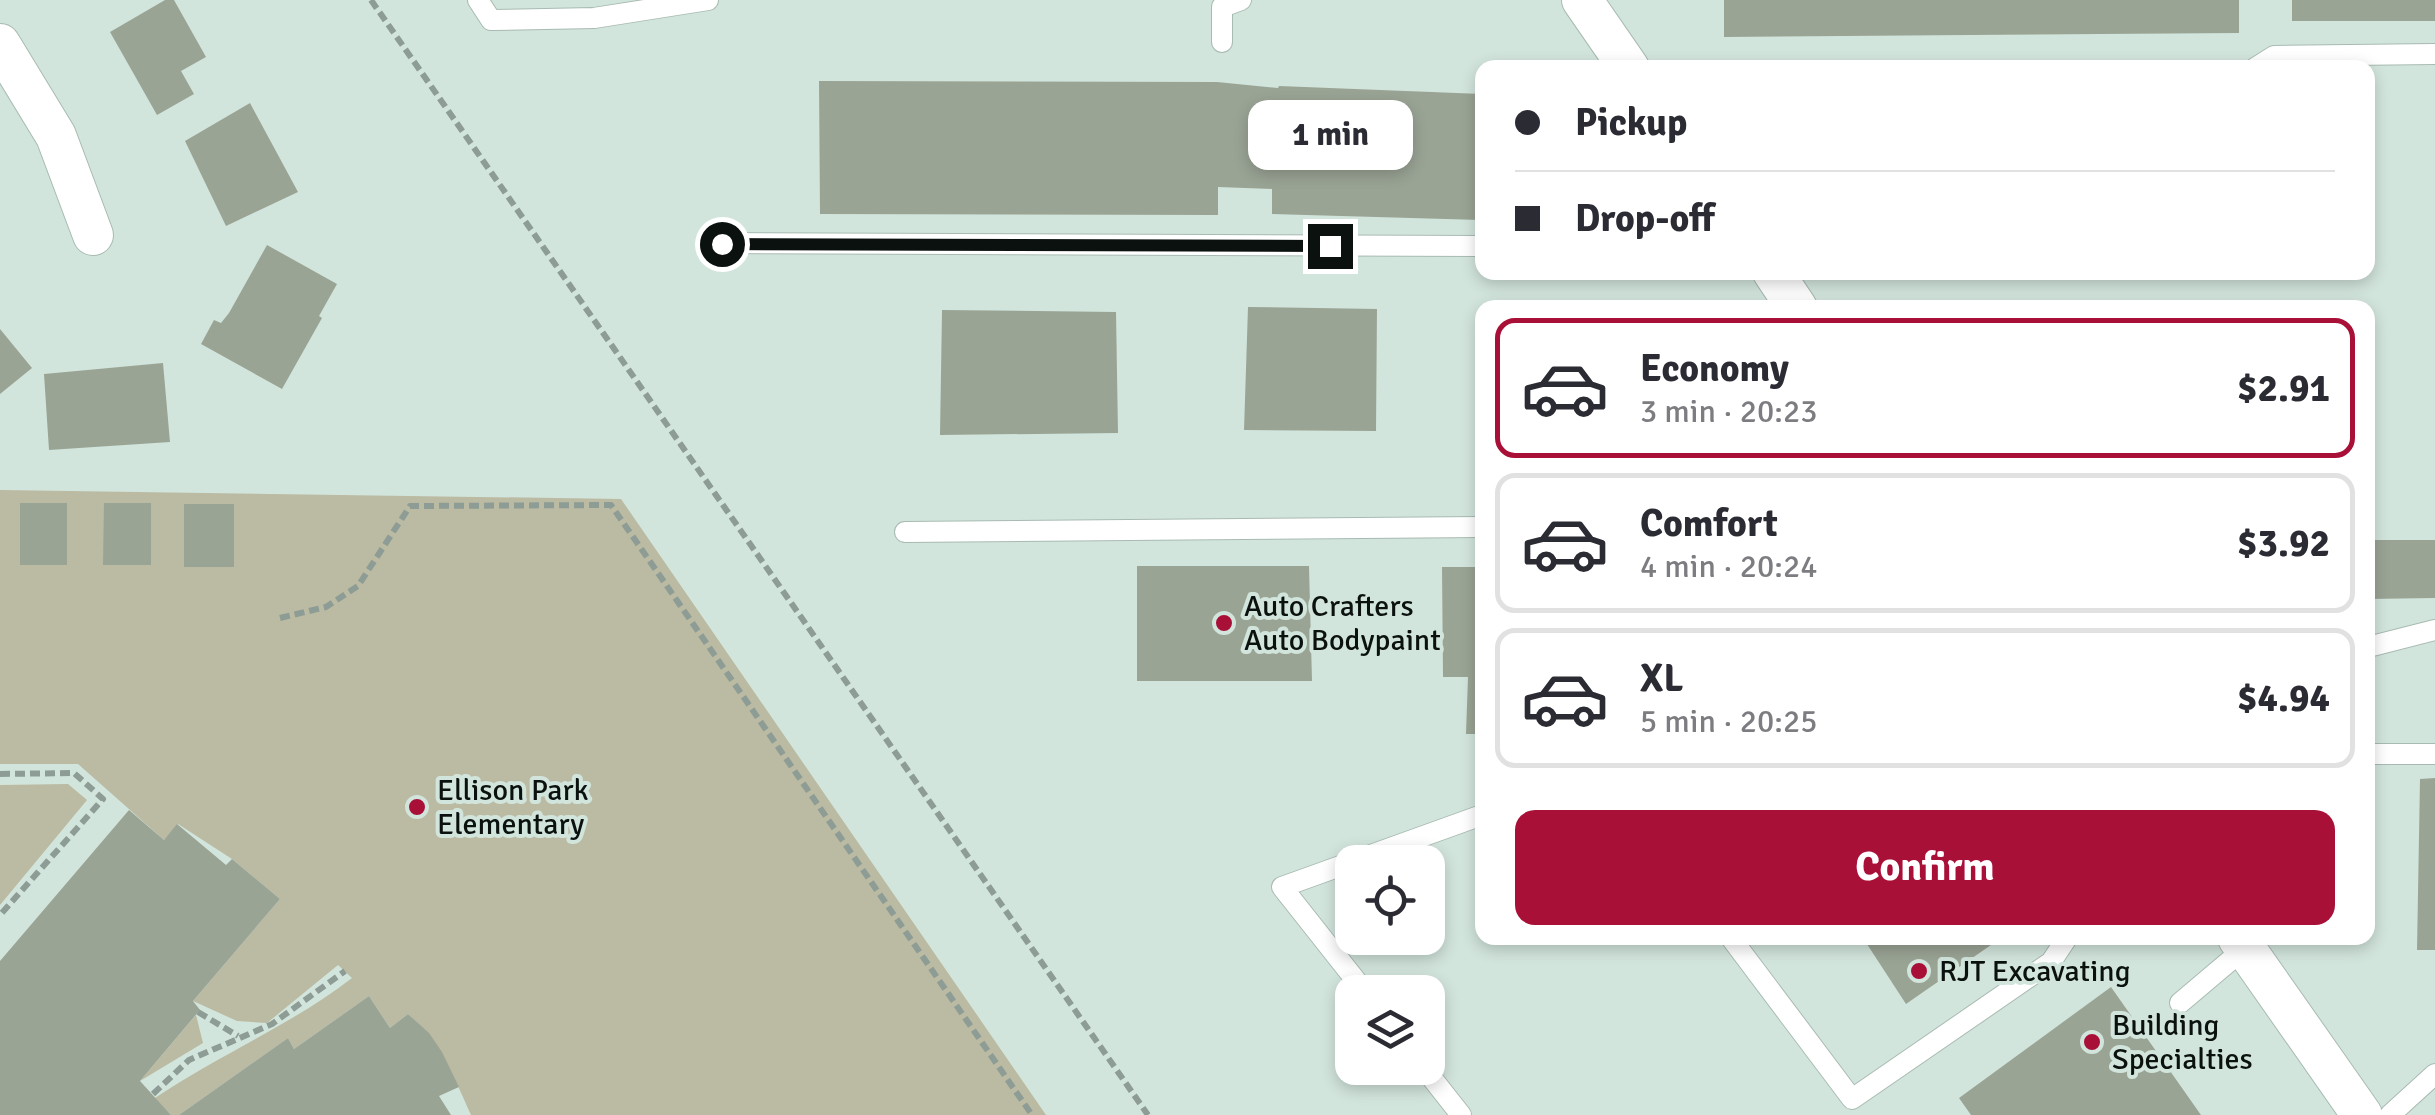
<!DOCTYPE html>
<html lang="en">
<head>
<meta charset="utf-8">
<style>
  :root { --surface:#fff; --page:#f2f2f3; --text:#2b2b33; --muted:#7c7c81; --line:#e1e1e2; --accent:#a81038 }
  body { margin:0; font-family:Signika,sans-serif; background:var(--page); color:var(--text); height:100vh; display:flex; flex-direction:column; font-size:38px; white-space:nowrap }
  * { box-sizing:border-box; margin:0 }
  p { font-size:32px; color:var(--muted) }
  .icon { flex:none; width:55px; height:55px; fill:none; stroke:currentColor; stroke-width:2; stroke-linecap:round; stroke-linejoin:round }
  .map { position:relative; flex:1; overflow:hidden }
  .sheet { position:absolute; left:1475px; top:300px; width:900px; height:645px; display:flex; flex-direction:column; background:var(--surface); border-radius:20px; box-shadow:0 5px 15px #0003 }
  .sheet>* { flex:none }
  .hud { position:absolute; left:1475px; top:60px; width:900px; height:220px; border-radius:20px; box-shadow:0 5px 15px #0003; display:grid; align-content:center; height:220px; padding:0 40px; background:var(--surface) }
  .buttons { position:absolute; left:1335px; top:845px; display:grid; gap:20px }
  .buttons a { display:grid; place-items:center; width:110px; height:110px; border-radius:20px; background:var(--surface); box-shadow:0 5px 15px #0003; font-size:50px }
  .end { position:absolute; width:45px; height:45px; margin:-22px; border:12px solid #0a110e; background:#fff; box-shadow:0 0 0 5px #fff }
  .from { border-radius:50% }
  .bubble { position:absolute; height:70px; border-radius:20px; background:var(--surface); box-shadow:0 5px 15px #0003; font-size:32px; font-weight:700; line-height:70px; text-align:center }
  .hud b { display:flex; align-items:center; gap:35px; height:95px; font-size:38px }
  .hud b+b { border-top:2px solid var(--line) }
  .hud i { width:25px; height:25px; background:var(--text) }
  ul { padding:18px 0 0; list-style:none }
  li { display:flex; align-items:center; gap:30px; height:140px; margin:0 20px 15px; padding:0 20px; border:5px solid var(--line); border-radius:20px }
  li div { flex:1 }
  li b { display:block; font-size:38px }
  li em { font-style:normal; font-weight:700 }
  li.current { border-color:var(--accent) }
  li>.icon { width:90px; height:90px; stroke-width:1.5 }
  .action { display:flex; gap:20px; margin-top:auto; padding:20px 40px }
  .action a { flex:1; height:115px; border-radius:20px; background:var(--accent); color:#fff; font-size:40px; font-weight:700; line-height:115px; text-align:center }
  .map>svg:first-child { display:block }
  .green { fill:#bbbaa2 }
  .building { fill:#9aa495 }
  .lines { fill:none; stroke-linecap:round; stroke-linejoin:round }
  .lane-casing { stroke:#a8bbb2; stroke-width:22 }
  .street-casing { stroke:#a8bbb2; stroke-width:42 }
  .path { stroke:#8d9c95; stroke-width:6; stroke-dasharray:10 5; stroke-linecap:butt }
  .lane { stroke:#fff; stroke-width:20 }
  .street { stroke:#fff; stroke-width:40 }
  .route { stroke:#0a110e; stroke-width:12 }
  .poi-dot { fill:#a81038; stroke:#d2e5dc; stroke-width:4 }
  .labels { text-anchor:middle; stroke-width:8; stroke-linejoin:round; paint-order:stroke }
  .poi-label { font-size:30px; fill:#0a110e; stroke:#d2e5dc; text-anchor:start }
</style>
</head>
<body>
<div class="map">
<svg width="2435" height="1115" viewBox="0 0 2435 1115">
  <rect width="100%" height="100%" fill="#d2e5dc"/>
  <path class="green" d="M0,490L621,499L1046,1115H471C454,1076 440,1044 408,1014L390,1028L369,996L294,1049L288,1038L179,1115H171L155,1098C219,1055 291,1025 352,978L338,965L267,1023L237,1021L193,1001L280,899L232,859L178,824L164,840L78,764H0Z
    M68,784L87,800L0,905V785Z
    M196,1015L203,1043L140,1081Z"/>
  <path class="building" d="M165,0H174L206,57L181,71L194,94L157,115L110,32Z
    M1724,0H2239V33L1724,37Z
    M2292,0H2435V21H2292Z
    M819,81L1217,82L1278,88L1279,86L1482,94L1480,220L1272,214V189L1218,187V215L820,214Z
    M250,103L298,192L226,226L185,141Z
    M267,245L337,284L319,316L322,318L282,389L201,344L214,320L221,323L229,313Z
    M1248,307L1377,309L1376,431L1244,430Z
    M942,310L1116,312L1118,433L940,435Z
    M0,329L32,368L0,394Z
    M163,363L170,442L49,450L44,374Z
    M20,503H67V565H20Z
    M104,503H151V565H103Z
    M184,504H234V567H184Z
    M2368,540H2435V598L2368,599Z
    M1137,566H1309L1312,681H1137Z
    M1442,567H1482V734H1466L1468,677H1443Z
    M2435,778V950H2417L2420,779Z
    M129,810L164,840L177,824L226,865L232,859L280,899L193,1001L200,1010L140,1081L171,1115H0V961Z
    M1863,938H2001L1906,1004Z
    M2111,987L2201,1115H1971L1959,1098Z
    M369,996L390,1028L408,1014L429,1033L442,1052L459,1087L439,1096L451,1115H179L288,1038L294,1049Z"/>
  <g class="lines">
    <defs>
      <path id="lane" d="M478,0L491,20L594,18L708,0
        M1222,42V7L1241,0
        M2255,68L2274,56L2435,54
        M722,243L1482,246
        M905,532L1482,527
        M2368,647L2435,630
        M2368,754H2435
        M1731,938L1852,1099L2051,962L2067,938
        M1365,992L1282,887L1482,815
        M2180,1003L2245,948
        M1424,1068L1461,1115
        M2390,1115L2435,1074"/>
      <path id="street" d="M1582,0L1629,68
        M0,44L56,136L93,235
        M1773,272L1797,308
        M2238,938L2362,1115"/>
    </defs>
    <use href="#lane" class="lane-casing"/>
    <use href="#street" class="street-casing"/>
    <path class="path" d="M371,0L1148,1115
      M280,618L326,607L358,586L410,506L611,505L1032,1115
      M0,774L74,773L103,799L0,915
      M198,1012L238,1036
      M153,1094L189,1060L272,1024L345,971"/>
    <use href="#lane" class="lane"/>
    <use href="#street" class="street"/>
  </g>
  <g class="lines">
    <path class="route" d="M722,244L1330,246"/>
  </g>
  <g class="poi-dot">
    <circle cx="1224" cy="623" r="10"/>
    <circle cx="417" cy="807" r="10"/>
    <circle cx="1919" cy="971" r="10"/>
    <circle cx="2092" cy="1042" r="10"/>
  </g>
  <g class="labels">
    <g class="poi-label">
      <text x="1244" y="616">Auto Crafters<tspan x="1244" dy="34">Auto Bodypaint</tspan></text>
      <text x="437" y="800">Ellison Park<tspan x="437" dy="34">Elementary</tspan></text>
      <text x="1939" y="981">RJT Excavating</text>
      <text x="2112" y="1035">Building<tspan x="2112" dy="34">Specialties</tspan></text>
    </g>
  </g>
</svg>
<div class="buttons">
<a><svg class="icon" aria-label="locate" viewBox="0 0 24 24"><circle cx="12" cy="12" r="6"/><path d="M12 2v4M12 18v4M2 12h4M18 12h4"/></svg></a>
<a><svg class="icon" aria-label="layers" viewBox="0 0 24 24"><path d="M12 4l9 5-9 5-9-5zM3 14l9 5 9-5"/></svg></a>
</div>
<i class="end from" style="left:722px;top:244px"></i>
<i class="end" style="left:1330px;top:246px"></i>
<div class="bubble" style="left:1248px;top:100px;width:165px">1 min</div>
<div class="hud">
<b><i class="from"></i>Pickup</b>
<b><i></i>Drop-off</b>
</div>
<section class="sheet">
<ul>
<li class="current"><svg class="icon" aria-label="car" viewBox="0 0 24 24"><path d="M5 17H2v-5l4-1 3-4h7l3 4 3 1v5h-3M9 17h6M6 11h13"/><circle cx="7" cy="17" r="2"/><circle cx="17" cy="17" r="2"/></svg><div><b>Economy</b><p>3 min · 20:23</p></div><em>$2.91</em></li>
<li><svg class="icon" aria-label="car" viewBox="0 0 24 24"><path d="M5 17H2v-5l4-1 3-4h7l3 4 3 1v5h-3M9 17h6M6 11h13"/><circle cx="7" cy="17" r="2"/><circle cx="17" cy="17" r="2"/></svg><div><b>Comfort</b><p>4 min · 20:24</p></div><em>$3.92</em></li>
<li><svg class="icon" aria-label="car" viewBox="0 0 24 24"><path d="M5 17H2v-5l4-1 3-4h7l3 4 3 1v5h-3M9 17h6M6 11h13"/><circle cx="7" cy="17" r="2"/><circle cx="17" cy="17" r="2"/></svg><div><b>XL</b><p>5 min · 20:25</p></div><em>$4.94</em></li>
</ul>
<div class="action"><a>Confirm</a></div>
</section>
</div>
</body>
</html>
